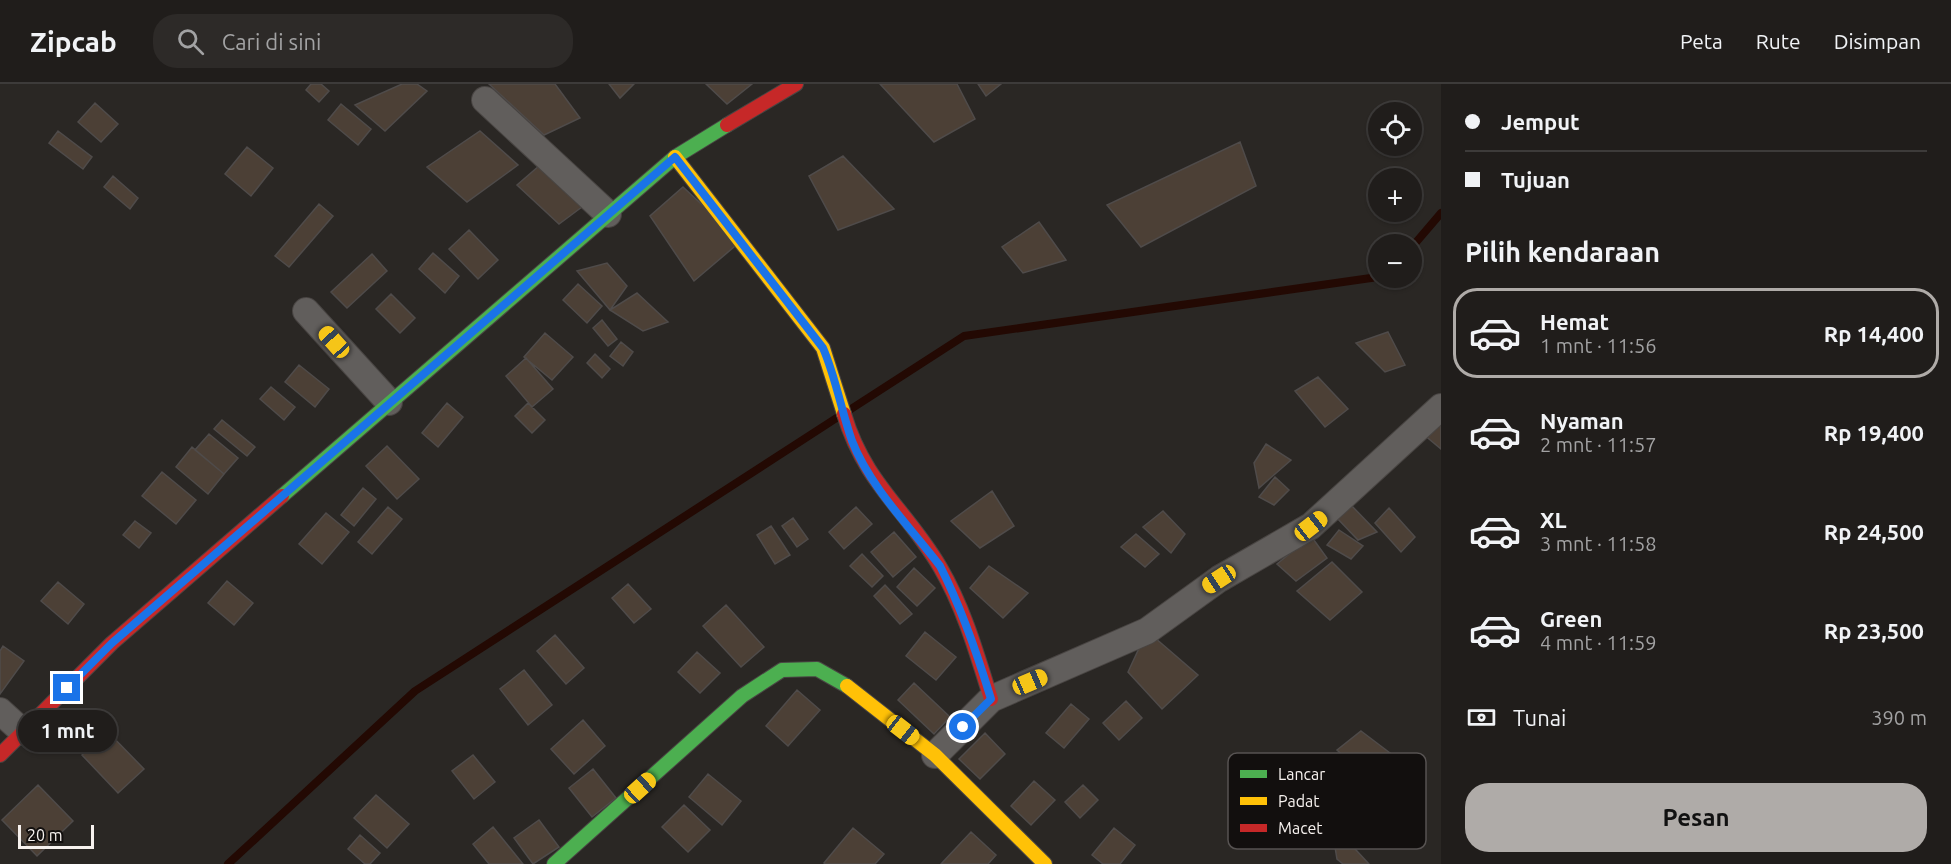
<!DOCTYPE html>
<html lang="id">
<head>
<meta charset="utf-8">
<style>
  :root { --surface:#201d1b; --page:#2d2a28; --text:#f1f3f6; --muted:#a2a2a3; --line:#3d3b3a; --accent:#afaba8 }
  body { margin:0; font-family:Ubuntu,sans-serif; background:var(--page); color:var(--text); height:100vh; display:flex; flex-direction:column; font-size:22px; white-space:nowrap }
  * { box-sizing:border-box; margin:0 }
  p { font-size:20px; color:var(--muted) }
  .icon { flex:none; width:33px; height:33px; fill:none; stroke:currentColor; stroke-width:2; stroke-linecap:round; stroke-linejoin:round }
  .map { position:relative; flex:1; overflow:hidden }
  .details { display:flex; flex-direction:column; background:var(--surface); width:510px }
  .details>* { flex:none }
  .guide { display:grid; align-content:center; height:132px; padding:0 24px; background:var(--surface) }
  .fabs { position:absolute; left:1368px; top:18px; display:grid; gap:12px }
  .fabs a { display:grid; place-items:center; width:54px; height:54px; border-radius:50%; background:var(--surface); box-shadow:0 2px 4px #0004,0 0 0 2px var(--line); font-size:30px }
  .scale { position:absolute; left:18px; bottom:15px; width:76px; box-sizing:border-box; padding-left:6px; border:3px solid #f7f2ef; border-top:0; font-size:16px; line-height:21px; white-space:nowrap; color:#f7f2ef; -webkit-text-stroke:4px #120f0e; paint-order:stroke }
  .end { position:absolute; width:27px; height:27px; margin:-14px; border:8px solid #1a73e8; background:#fff; box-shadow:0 0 0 3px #fff }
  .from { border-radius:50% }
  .bubble { position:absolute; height:42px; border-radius:21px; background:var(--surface); box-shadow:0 2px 4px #0004,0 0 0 2px var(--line); font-size:20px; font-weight:600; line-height:42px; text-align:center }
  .car { position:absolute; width:18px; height:36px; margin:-18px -9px; border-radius:8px; box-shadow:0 0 4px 2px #0007; background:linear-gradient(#f5c518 24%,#345 0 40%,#f5c518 0 76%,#345 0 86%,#f5c518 0) }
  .guide b { display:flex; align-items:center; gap:21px; height:57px; font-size:22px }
  .guide b+b { border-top:2px solid var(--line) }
  .guide i { width:15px; height:15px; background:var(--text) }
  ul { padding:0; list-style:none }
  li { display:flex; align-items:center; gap:18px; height:90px; margin:0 12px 9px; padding:0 12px; border:3px solid transparent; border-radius:24px }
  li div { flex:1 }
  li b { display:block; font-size:22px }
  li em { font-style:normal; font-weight:600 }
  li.selected { border-color:var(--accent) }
  li>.icon { width:54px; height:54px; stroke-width:1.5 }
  h2 { padding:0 24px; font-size:27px; line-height:72px }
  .pay { display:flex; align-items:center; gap:15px; height:66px; padding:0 24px; font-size:22px }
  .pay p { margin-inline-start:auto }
  .button { display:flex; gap:12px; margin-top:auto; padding:12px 24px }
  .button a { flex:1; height:69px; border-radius:24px; background:var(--accent); color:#111; font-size:24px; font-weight:600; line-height:69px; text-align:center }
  header { display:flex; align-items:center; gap:36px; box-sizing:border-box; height:84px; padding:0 30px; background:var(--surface); border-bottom:2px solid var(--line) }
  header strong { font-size:28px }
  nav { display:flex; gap:33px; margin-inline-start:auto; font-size:21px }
  .search { width:420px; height:54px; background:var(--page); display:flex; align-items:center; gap:15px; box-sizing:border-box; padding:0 21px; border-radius:24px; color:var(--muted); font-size:22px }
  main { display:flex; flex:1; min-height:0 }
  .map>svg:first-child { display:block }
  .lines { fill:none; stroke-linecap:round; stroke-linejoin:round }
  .stream { stroke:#230903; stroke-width:8 }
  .building { fill:#4c4036; stroke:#4f4b4a; stroke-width:1.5 }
  .street-casing { stroke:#494543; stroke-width:28 }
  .fast-casing { stroke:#494543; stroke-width:16 }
  .slow-casing { stroke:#494543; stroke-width:16 }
  .jam-casing { stroke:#494543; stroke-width:16 }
  .street { stroke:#615e5c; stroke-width:26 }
  .fast { stroke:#4caf50; stroke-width:14 }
  .slow { stroke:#ffc107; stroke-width:14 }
  .jam { stroke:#c62828; stroke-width:14 }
  .route { stroke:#1a73e8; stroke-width:8 }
  .key { fill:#120f0e; stroke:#575352; stroke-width:1.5 }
  .key-label { font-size:16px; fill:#f7f2ef }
</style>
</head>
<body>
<header>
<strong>Zipcab</strong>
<div class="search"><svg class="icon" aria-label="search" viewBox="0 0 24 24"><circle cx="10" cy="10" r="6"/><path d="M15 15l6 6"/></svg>Cari di sini</div>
<nav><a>Peta</a><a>Rute</a><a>Disimpan</a></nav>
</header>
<main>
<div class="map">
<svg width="1441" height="780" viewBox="0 0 1441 780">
  <rect width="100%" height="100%" fill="#2a2724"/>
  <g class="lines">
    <path class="stream" d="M1412,163L1441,129
      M851,325L964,252L1378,193
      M228,780L415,607L838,333"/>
  </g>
  <path class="building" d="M311,0H321L329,7L319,18L306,6Z
    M402,0H417L427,7L385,47L355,21Z
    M489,0H555L580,34L544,51Z
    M609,0H634L620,14Z
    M706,0H752L727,20Z
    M880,0H957L975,35L934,58Z
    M978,0H1001L986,12Z
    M95,19L118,40L101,58L78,38Z
    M341,20L371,45L358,61L328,36Z
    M58,47L92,73L83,85L49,59Z
    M480,47L518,81L467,118L427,83Z
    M1240,58L1256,102L1141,163L1107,121Z
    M247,63L273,84L251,112L225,90Z
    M843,72L894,125L838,146L809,92Z
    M547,75L586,120L559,140L517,101Z
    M113,92L138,114L130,125L104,103Z
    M683,103L741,157L694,197L650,132Z
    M319,120L333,132L289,183L275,172Z
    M1039,138L1066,176L1023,189L1002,163Z
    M469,146L498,176L478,195L449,165Z
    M433,169L459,192L445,209L419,185Z
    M372,170L387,187L347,224L331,208Z
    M607,179L627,202L610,226L577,187Z
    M578,200L602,222L587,239L563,216Z
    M637,209L668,238L643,247L610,226Z
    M391,210L415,234L400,249L376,225Z
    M602,236L617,255L608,262L593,244Z
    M1388,248L1405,281L1385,288L1356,259Z
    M545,249L573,273L552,296L524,273Z
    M621,258L633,268L623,282L610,272Z
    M595,270L610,285L602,294L587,279Z
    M526,274L553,305L532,323L506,292Z
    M299,281L329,305L315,323L285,298Z
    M1318,293L1348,325L1325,343L1295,307Z
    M271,303L295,323L284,336L260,315Z
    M447,319L463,333L438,363L422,349Z
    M528,319L545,336L532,349L515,332Z
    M1441,333V365L1423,350Z
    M222,336L255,363L247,372L214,345Z
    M209,350L238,374L224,390L195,366Z
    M1266,360L1291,376L1259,404L1254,379Z
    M387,362L419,395L397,415L366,382Z
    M192,363L224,390L208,410L176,383Z
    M162,388L196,416L176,440L142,412Z
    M1275,393L1289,406L1274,421L1259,413Z
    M363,404L376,415L354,442L341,431Z
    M992,407L1014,442L980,464L951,437Z
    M1350,420L1377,448L1358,456L1336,433Z
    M388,423L402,435L372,470L358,458Z
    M856,423L872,440L844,465L829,448Z
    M1389,424L1415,453L1401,468L1375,439Z
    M1163,427L1185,450L1171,469L1143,443Z
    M326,429L349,448L322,480L299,460Z
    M793,434L808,455L797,463L782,442Z
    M135,437L151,449L139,464L123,451Z
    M771,442L790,471L775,480L757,451Z
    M1339,446L1363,462L1351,475L1327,461Z
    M894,448L916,473L893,493L871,468Z
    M1136,450L1159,470L1145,483L1121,463Z
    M1311,452L1327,474L1296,497L1277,480Z
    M862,470L883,492L872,503L850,482Z
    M1332,478L1362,508L1330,536L1297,507Z
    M989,482L1028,509L1003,534L970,504Z
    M914,484L935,504L917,522L897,503Z
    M227,497L253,519L234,541L208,519Z
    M58,498L84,520L68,540L41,517Z
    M628,500L651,525L634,539L612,514Z
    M885,501L912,530L900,540L874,512Z
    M726,521L764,563L741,583L703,542Z
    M1147,547L1198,591L1162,625L1128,588Z
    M925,548L956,573L936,596L906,572Z
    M555,551L584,584L566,600L537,567Z
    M3,562L24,577L0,610V567Z
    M697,568L720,589L700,609L678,588Z
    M524,586L552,621L528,641L500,605Z
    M914,599L950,633L934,650L898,616Z
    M797,606L820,626L788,662L766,642Z
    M1126,617L1142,634L1119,656L1103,639Z
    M1071,620L1089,635L1064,664L1046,649Z
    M583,636L605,662L574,690L551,665Z
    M107,647L144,685L118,709L82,671Z
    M1361,647L1398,675L1374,699L1337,666Z
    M985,649L1005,670L980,695L959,675Z
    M473,671L495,698L474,715L452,687Z
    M593,685L616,714L592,733L569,704Z
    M708,690L741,717L722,741L689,713Z
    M1034,697L1055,716L1031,741L1011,722Z
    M38,701L73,737L37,772L2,736Z
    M1083,701L1098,716L1080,734L1065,718Z
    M376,711L409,740L387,764L354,734Z
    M684,721L710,746L688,768L662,743Z
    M539,736L559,763L533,780L514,754Z
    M1331,739L1369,780H1343L1337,775Z
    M493,743L523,780H489L473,760Z
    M853,744L884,770L875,780H825L824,779Z
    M1114,744L1135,761L1120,780H1103L1092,771Z
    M971,748L996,771L988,780H941Z
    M360,751L380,769L370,780H365L348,765Z"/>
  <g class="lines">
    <defs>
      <path id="street" d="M485,16L608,130
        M306,227L389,318
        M0,627L23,648
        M935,671L991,615L1147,547L1219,495L1311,442L1441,323"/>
      <path id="fast" d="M282,412L675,73L727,41
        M554,780L742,612L782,586L817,585L847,602"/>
      <path id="slow" d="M675,73L823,264L844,330
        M847,602L935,671L1045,780"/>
      <path id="jam" d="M727,41L796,0
        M844,330C865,400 906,425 940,483C964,524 977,570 991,615
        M0,671L112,559L282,412"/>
    </defs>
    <use href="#street" class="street-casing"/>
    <use href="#fast" class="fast-casing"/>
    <use href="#slow" class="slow-casing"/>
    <use href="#jam" class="jam-casing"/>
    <use href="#street" class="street"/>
    <use href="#fast" class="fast"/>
    <use href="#slow" class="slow"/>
    <use href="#jam" class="jam"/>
  </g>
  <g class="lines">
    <path class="route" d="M67,604L112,559L675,73L823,264C836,294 841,326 852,357C870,403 910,443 940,482C962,525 977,569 991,615L963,643"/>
  </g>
  <rect x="1228" y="669" width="198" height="96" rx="9" class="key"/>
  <rect x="1240" y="686" width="27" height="8" fill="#4caf50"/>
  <rect x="1240" y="713" width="27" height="8" fill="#ffc107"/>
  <rect x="1240" y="740" width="27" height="8" fill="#c62828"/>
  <g class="key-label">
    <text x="1278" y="696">Lancar</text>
    <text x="1278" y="723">Padat</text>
    <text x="1278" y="750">Macet</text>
  </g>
</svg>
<div class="fabs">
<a><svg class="icon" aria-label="locate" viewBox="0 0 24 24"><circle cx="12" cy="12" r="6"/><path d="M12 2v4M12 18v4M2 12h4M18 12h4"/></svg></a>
<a>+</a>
<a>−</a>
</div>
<div class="scale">20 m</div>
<i class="end from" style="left:963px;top:643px"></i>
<i class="end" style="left:67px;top:604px"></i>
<div class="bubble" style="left:18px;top:626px;width:99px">1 mnt</div>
<i class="car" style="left:334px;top:258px;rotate:318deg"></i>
<i class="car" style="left:1311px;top:442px;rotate:52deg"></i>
<i class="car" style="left:1219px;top:495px;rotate:237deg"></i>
<i class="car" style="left:1030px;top:598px;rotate:67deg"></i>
<i class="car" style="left:903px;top:646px;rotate:128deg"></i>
<i class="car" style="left:640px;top:704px;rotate:48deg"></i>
</div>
<section class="details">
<div class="guide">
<b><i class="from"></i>Jemput</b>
<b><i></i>Tujuan</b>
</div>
<h2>Pilih kendaraan</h2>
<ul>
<li class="selected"><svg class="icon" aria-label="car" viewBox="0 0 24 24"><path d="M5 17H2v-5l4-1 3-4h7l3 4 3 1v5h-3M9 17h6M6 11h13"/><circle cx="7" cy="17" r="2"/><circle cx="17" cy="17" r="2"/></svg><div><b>Hemat</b><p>1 mnt · 11:56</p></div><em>Rp 14,400</em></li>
<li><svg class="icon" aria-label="car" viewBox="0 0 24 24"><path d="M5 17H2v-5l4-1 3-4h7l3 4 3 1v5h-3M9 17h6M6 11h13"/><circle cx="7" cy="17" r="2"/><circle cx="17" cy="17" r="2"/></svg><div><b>Nyaman</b><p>2 mnt · 11:57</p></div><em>Rp 19,400</em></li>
<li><svg class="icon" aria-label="car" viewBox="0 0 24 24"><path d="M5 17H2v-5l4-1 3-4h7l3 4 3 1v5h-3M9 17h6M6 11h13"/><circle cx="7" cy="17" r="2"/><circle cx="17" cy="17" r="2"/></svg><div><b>XL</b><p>3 mnt · 11:58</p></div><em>Rp 24,500</em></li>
<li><svg class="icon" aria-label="car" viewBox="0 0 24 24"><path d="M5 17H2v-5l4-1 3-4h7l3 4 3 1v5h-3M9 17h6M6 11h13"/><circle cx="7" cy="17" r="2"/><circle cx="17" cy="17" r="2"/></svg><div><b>Green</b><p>4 mnt · 11:59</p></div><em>Rp 23,500</em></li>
</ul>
<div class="pay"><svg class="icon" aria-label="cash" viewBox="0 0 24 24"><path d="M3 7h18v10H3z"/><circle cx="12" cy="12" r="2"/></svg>Tunai<p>390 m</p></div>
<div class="button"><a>Pesan</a></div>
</section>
</main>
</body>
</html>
